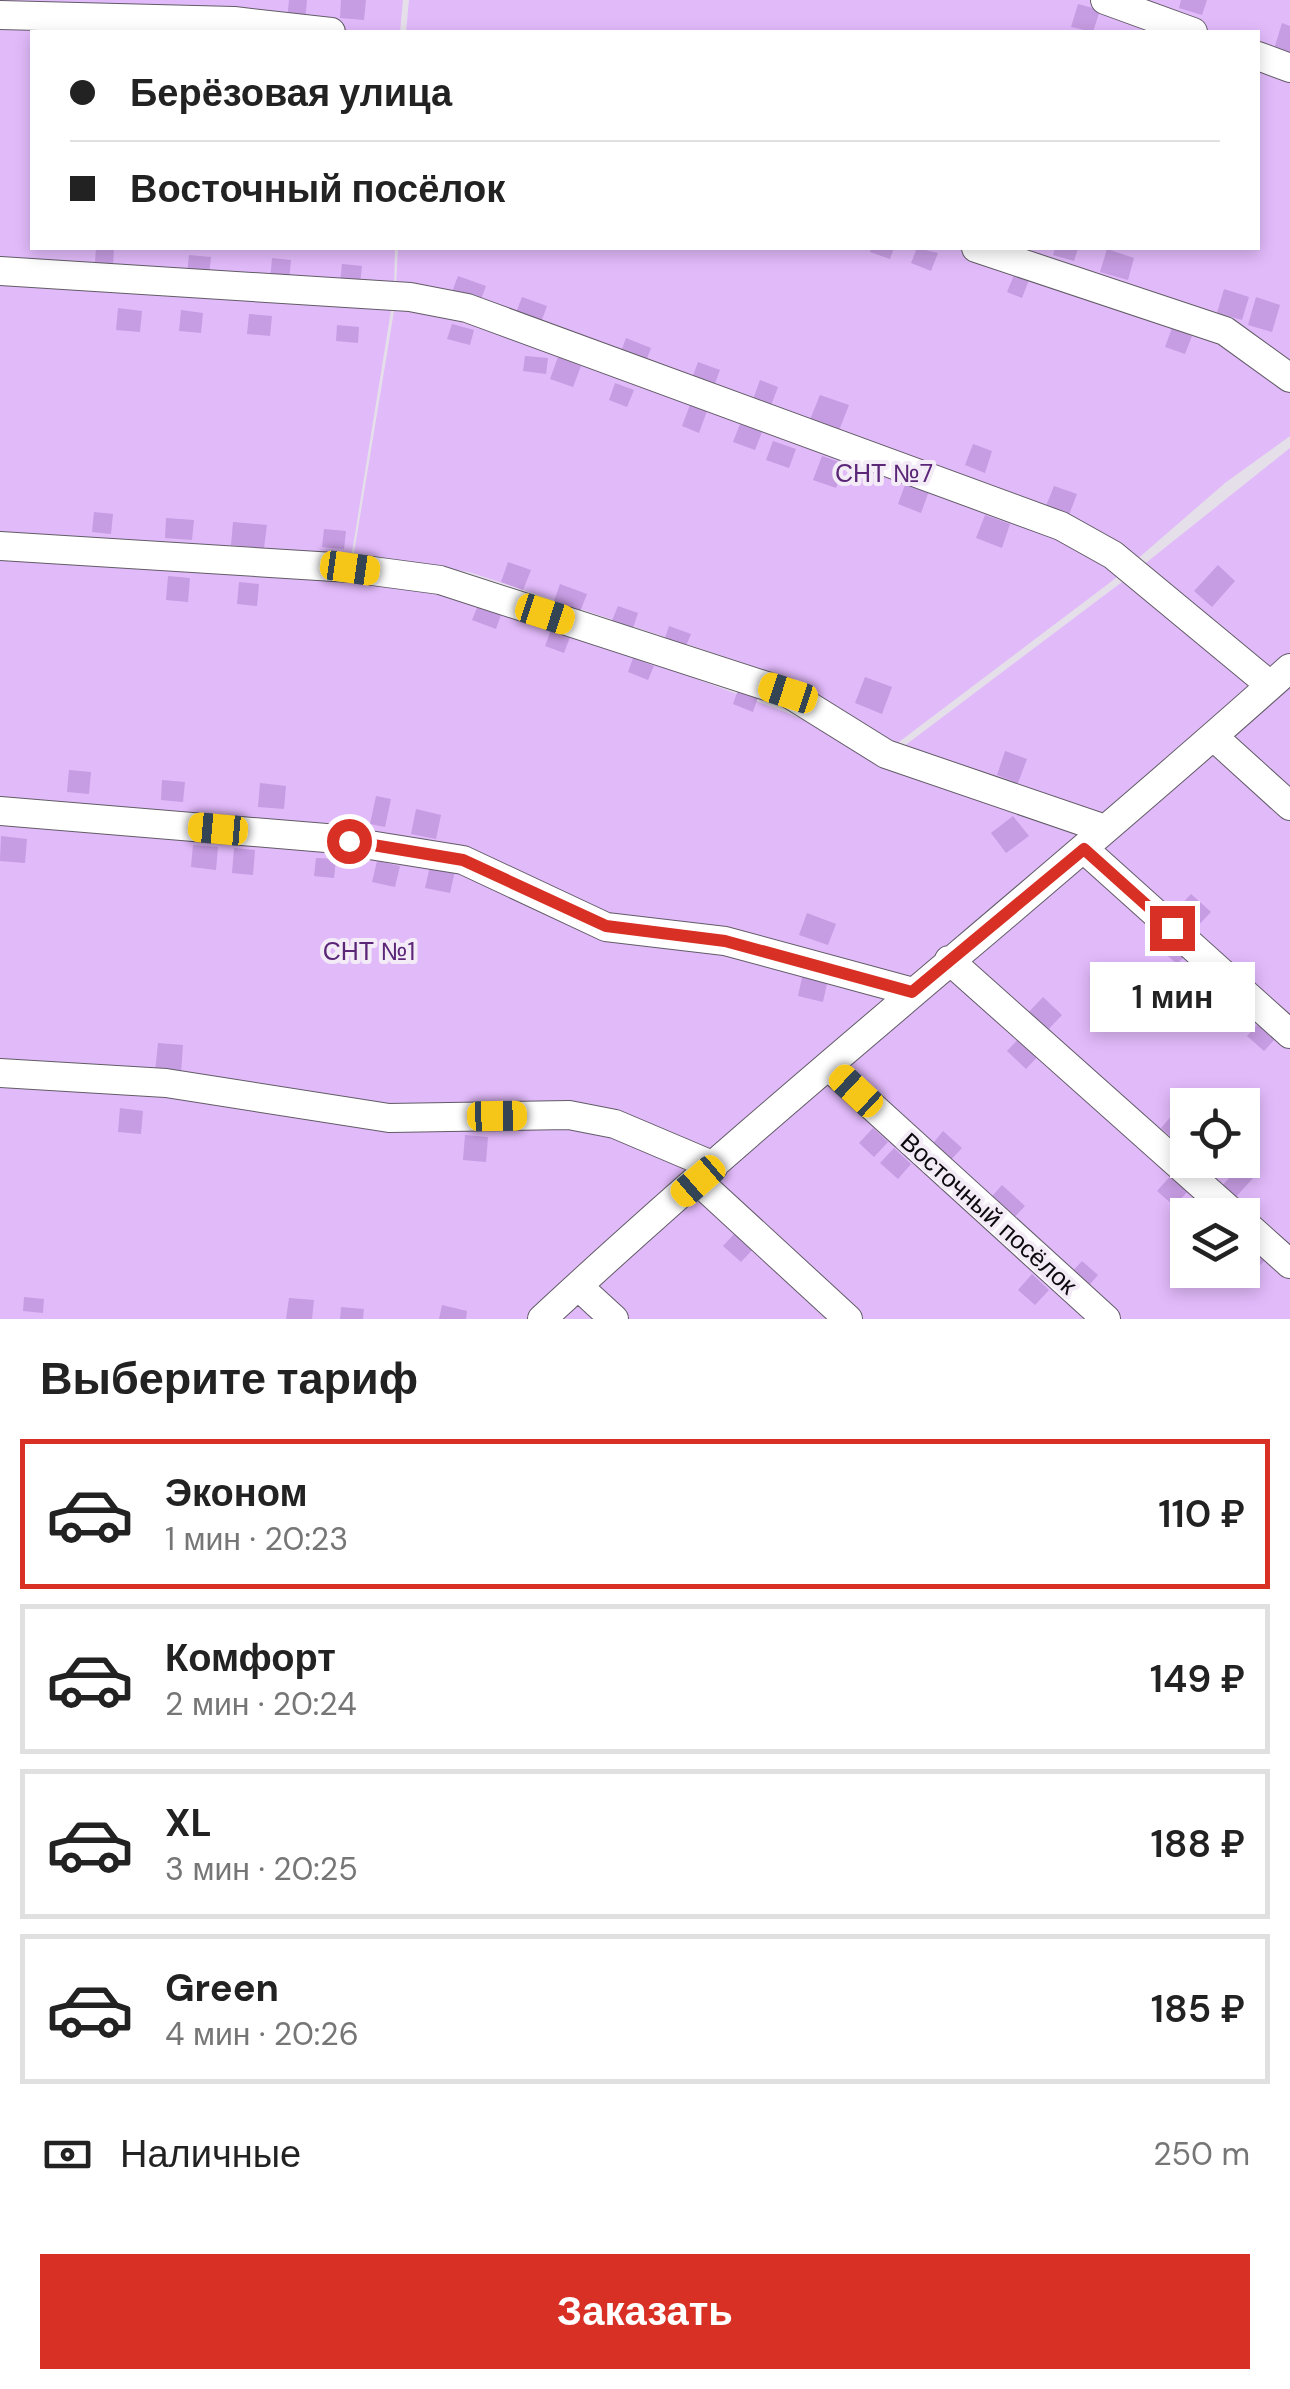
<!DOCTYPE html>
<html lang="ru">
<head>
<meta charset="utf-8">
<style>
  :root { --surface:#fff; --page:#f2f2f2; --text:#222; --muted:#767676; --line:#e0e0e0; --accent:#d93025 }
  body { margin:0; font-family:"DM Sans",sans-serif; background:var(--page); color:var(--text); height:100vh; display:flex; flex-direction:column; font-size:38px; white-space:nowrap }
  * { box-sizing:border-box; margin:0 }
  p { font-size:32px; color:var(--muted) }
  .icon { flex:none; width:55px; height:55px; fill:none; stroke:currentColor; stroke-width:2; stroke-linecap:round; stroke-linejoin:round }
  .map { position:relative; height:1319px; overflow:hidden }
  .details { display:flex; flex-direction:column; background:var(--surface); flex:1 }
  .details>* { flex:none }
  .hud { position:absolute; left:30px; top:30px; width:1230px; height:220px; border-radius:0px; box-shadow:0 5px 15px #0003; display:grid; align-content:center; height:220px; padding:0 40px; background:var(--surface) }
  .controls { position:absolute; left:1170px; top:1088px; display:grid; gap:20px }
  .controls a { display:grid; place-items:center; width:90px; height:90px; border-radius:0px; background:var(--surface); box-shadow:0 5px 15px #0003; font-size:50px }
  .end { position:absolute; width:45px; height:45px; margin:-22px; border:12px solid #d93025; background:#fff; box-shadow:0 0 0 5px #fff }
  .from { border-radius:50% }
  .bubble { position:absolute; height:70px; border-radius:0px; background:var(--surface); box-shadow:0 5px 15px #0003; font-size:32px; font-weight:600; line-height:70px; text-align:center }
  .car { position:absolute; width:30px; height:60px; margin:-30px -15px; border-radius:12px; box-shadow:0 0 8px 2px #0007; background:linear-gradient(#f5c518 24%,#345 0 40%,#f5c518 0 76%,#345 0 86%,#f5c518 0) }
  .hud b { display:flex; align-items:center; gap:35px; height:95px; font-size:38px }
  .hud b+b { border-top:2px solid var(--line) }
  .hud i { width:25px; height:25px; background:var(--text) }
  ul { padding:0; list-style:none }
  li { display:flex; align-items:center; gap:30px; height:150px; margin:0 20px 15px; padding:0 20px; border:5px solid var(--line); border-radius:0px }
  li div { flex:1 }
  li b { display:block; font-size:38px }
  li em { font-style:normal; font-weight:600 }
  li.selected { border-color:var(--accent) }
  li>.icon { width:90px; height:90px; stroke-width:1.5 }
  h2 { padding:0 40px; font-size:45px; line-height:120px }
  .pay { display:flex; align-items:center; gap:25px; height:110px; padding:0 40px; font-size:38px }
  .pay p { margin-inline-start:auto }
  .button { display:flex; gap:20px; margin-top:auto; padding:20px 40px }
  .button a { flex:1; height:115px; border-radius:0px; background:var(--accent); color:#fff; font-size:40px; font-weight:600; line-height:115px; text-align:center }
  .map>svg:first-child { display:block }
  .green { fill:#e1bafa; fill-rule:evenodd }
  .building { fill:#c69ce2 }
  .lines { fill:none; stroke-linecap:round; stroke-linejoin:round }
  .minor-casing { stroke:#625c66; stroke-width:30 }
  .minor { stroke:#fff; stroke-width:28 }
  .route { stroke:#d93025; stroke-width:12 }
  .labels { text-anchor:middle; stroke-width:8; stroke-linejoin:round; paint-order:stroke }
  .park-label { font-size:25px; fill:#5b2677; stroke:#f3ecf7 }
  .street-label { font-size:25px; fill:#0d0b0f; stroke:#f3ecf7 }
</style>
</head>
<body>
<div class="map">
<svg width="1290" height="1319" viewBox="0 0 1290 1319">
  <rect width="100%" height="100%" fill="#e5dfea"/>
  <path class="green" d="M0,0H403L400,32H32V248H395L394,292L349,571L440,584L788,713L887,759L1122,582L1290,448V1319H0ZM1188,1105H1242V1160H1188ZM1188,1215H1242V1270H1188Z
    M409,0H1290V436L1225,483L1112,581L891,748L792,679L469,572L354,553L395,305L398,248H1258V32H406Z"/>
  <path class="building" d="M289,0H307L305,21L287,20Z
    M341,0H366L364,20L340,18Z
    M1181,0H1207L1202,15L1179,8Z
    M1078,4L1100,10L1093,32L1071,27Z
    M1282,23L1290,26V54L1274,49Z
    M96,248H114L113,265L95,263Z
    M871,248H894L890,259L870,252Z
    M917,248L938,253L931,271L911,263Z
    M1055,248H1078L1074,261L1053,255Z
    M1107,249L1134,258L1128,280L1100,272Z
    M189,255L211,257L209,276L187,274Z
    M272,258L291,260L289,283L270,281Z
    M342,264L362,266L360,285L340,283Z
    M1014,275L1029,280L1022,298L1007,292Z
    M458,276L486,286L480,302L452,292Z
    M1224,289L1249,297L1242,320L1217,313Z
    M522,297L547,306L539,328L514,318Z
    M1256,297L1280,305L1272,332L1248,325Z
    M118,308L142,311L140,332L116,330Z
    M181,310L203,313L201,333L179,331Z
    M249,314L272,316L270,336L247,334Z
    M452,324L474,330L470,345L447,339Z
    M337,325L359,327L358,343L336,341Z
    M1172,328L1192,336L1185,354L1165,347Z
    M626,338L651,348L645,364L620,354Z
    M525,356L548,358L546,374L523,371Z
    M558,357L581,366L573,387L550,379Z
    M698,362L720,370L713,389L691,381Z
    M760,380L778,387L770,408L752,402Z
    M615,383L634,390L627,407L609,400Z
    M820,395L849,405L838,433L809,422Z
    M690,405L707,411L699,433L682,426Z
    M740,424L762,432L755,450L733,442Z
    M773,441L796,449L789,468L766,460Z
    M973,444L992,451L985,473L965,465Z
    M822,456L845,464L836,488L813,480Z
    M906,482L929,491L921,513L898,504Z
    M1054,486L1077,494L1069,515L1046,506Z
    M94,512L113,514L111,534L92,532Z
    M985,515L1010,524L1002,548L976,538Z
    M166,518L194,520L192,540L165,538Z
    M233,522L267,525L264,548L231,545Z
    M324,529L346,531L344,549L322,547Z
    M508,562L531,570L523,590L501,582Z
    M1218,565L1235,581L1212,607L1194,591Z
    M168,576L190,578L188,602L166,600Z
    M239,582L259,584L257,606L237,604Z
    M560,584L587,594L579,614L553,604Z
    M479,603L502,612L496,629L472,620Z
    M618,606L638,613L632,631L611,623Z
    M669,626L691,634L685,648L664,641Z
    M551,630L570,637L564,653L545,646Z
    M633,658L654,666L648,680L628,672Z
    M865,677L892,687L882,714L855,703Z
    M738,690L758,697L753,712L733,704Z
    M1005,751L1027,759L1018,783L997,775Z
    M69,770L91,772L89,794L67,792Z
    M162,780L185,782L183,802L161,800Z
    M260,783L286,786L284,809L258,807Z
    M376,796L391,799L385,827L370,824Z
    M416,809L441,815L436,839L411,834Z
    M1013,816L1029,836L1006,853L991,833Z
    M1,836L27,839L25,863L0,861Z
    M193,845L218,847L216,870L191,867Z
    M234,848L255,850L253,875L232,873Z
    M316,858L336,859L334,878L314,876Z
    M377,861L400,866L395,887L372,882Z
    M430,866L455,871L450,893L425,888Z
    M1191,894L1211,912L1191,933L1171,915Z
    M807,913L836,924L828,945L799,935Z
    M1165,930L1189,952L1177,964L1153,943Z
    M803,973L828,979L823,1002L798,996Z
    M1043,997L1062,1015L1045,1033L1026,1015Z
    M1259,1023L1276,1038L1264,1051L1247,1036Z
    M1020,1037L1040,1054L1026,1069L1007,1051Z
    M158,1043L183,1045L181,1074L155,1072Z
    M1180,1106L1188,1113V1131L1177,1142L1161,1128Z
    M120,1108L143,1111L141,1134L118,1132Z
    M873,1128L888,1142L874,1157L859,1143Z
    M943,1131L962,1148L948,1163L930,1147Z
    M465,1135L488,1137L486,1162L463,1160Z
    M894,1148L911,1164L898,1179L880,1163Z
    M1240,1166L1253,1178L1235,1198L1222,1186Z
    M1174,1172L1191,1188L1174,1206L1157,1191Z
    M1002,1185L1025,1206L1008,1224L985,1204Z
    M736,1232L754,1248L741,1262L723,1246Z
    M1244,1239L1266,1259L1251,1275L1242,1267Z
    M1082,1261L1098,1275L1085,1290L1069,1275Z
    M1032,1274L1049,1290L1035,1305L1018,1290Z
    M24,1297L44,1299L43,1313L23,1311Z
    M289,1298L314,1300L312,1319H286Z
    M442,1305L467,1311L466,1319H439Z
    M341,1307L364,1309L363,1319H340Z"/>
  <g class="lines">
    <defs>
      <path id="minor" d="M1105,0L1193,32
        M0,15L234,21L331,32
        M1258,56L1290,68
        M976,248L1225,331L1290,378
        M0,271L410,297L467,308L1061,526L1113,555L1270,685
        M0,546L350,568L440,580L788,693L886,754L1105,829
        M1214,737L1290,806
        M0,811L326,838L463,860L606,927L725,941L913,992
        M1084,849L1290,1034
        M949,960L1235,1215
        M828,1066L1106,1319
        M0,1073L166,1083L389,1118L569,1115L615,1124L714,1166
        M698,1181L848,1319
        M1242,1221L1290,1264
        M578,1286L614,1319
        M542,1319C784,1094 1044,889 1290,668"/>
    </defs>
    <use href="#minor" class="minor-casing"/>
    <use href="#minor" class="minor"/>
  </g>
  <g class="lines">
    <path class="route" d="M349,841L463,860L606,926L725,941L912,992L1084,849L1172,928"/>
  </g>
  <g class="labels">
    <g class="park-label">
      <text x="884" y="482">СНТ №7</text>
      <text x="369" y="960">СНТ №1</text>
    </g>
    <g class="street-label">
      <text transform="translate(989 1213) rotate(42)" y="9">Восточный посёлок</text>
    </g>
  </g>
</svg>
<div class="controls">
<a><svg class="icon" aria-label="locate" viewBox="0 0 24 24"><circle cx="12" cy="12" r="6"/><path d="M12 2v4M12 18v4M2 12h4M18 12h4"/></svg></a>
<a><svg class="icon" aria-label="layers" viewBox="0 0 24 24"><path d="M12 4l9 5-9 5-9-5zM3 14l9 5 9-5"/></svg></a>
</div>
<i class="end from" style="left:349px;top:841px"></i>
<i class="end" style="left:1172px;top:928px"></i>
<div class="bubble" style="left:1090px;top:962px;width:165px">1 мин</div>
<i class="car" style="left:350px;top:568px;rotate:98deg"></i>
<i class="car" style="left:545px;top:614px;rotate:108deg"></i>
<i class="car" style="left:788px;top:693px;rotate:288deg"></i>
<i class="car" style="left:218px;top:829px;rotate:275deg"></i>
<i class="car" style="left:856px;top:1091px;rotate:313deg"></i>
<i class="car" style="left:497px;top:1116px;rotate:89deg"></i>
<i class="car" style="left:698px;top:1181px;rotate:229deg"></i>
<div class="hud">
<b><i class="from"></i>Берёзовая улица</b>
<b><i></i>Восточный посёлок</b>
</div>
</div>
<section class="details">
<h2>Выберите тариф</h2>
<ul>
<li class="selected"><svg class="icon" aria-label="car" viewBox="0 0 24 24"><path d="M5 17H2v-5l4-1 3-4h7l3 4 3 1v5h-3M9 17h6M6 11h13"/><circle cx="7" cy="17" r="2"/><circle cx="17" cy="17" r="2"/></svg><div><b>Эконом</b><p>1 мин · 20:23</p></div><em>110 ₽</em></li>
<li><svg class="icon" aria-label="car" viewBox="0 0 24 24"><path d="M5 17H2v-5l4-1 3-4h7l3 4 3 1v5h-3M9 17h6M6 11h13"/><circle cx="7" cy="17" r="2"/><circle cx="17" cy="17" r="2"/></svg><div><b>Комфорт</b><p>2 мин · 20:24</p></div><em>149 ₽</em></li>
<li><svg class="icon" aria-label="car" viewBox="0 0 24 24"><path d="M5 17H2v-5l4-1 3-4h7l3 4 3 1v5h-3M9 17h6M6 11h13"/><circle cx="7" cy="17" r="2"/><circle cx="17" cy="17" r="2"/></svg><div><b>XL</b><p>3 мин · 20:25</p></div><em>188 ₽</em></li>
<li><svg class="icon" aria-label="car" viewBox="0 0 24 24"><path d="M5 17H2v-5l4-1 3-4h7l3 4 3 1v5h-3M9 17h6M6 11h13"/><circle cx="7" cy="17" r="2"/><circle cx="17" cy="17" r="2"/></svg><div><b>Green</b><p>4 мин · 20:26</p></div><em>185 ₽</em></li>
</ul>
<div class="pay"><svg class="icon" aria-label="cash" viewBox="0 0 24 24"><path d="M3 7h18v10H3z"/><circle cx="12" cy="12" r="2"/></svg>Наличные<p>250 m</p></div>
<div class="button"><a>Заказать</a></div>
</section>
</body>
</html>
